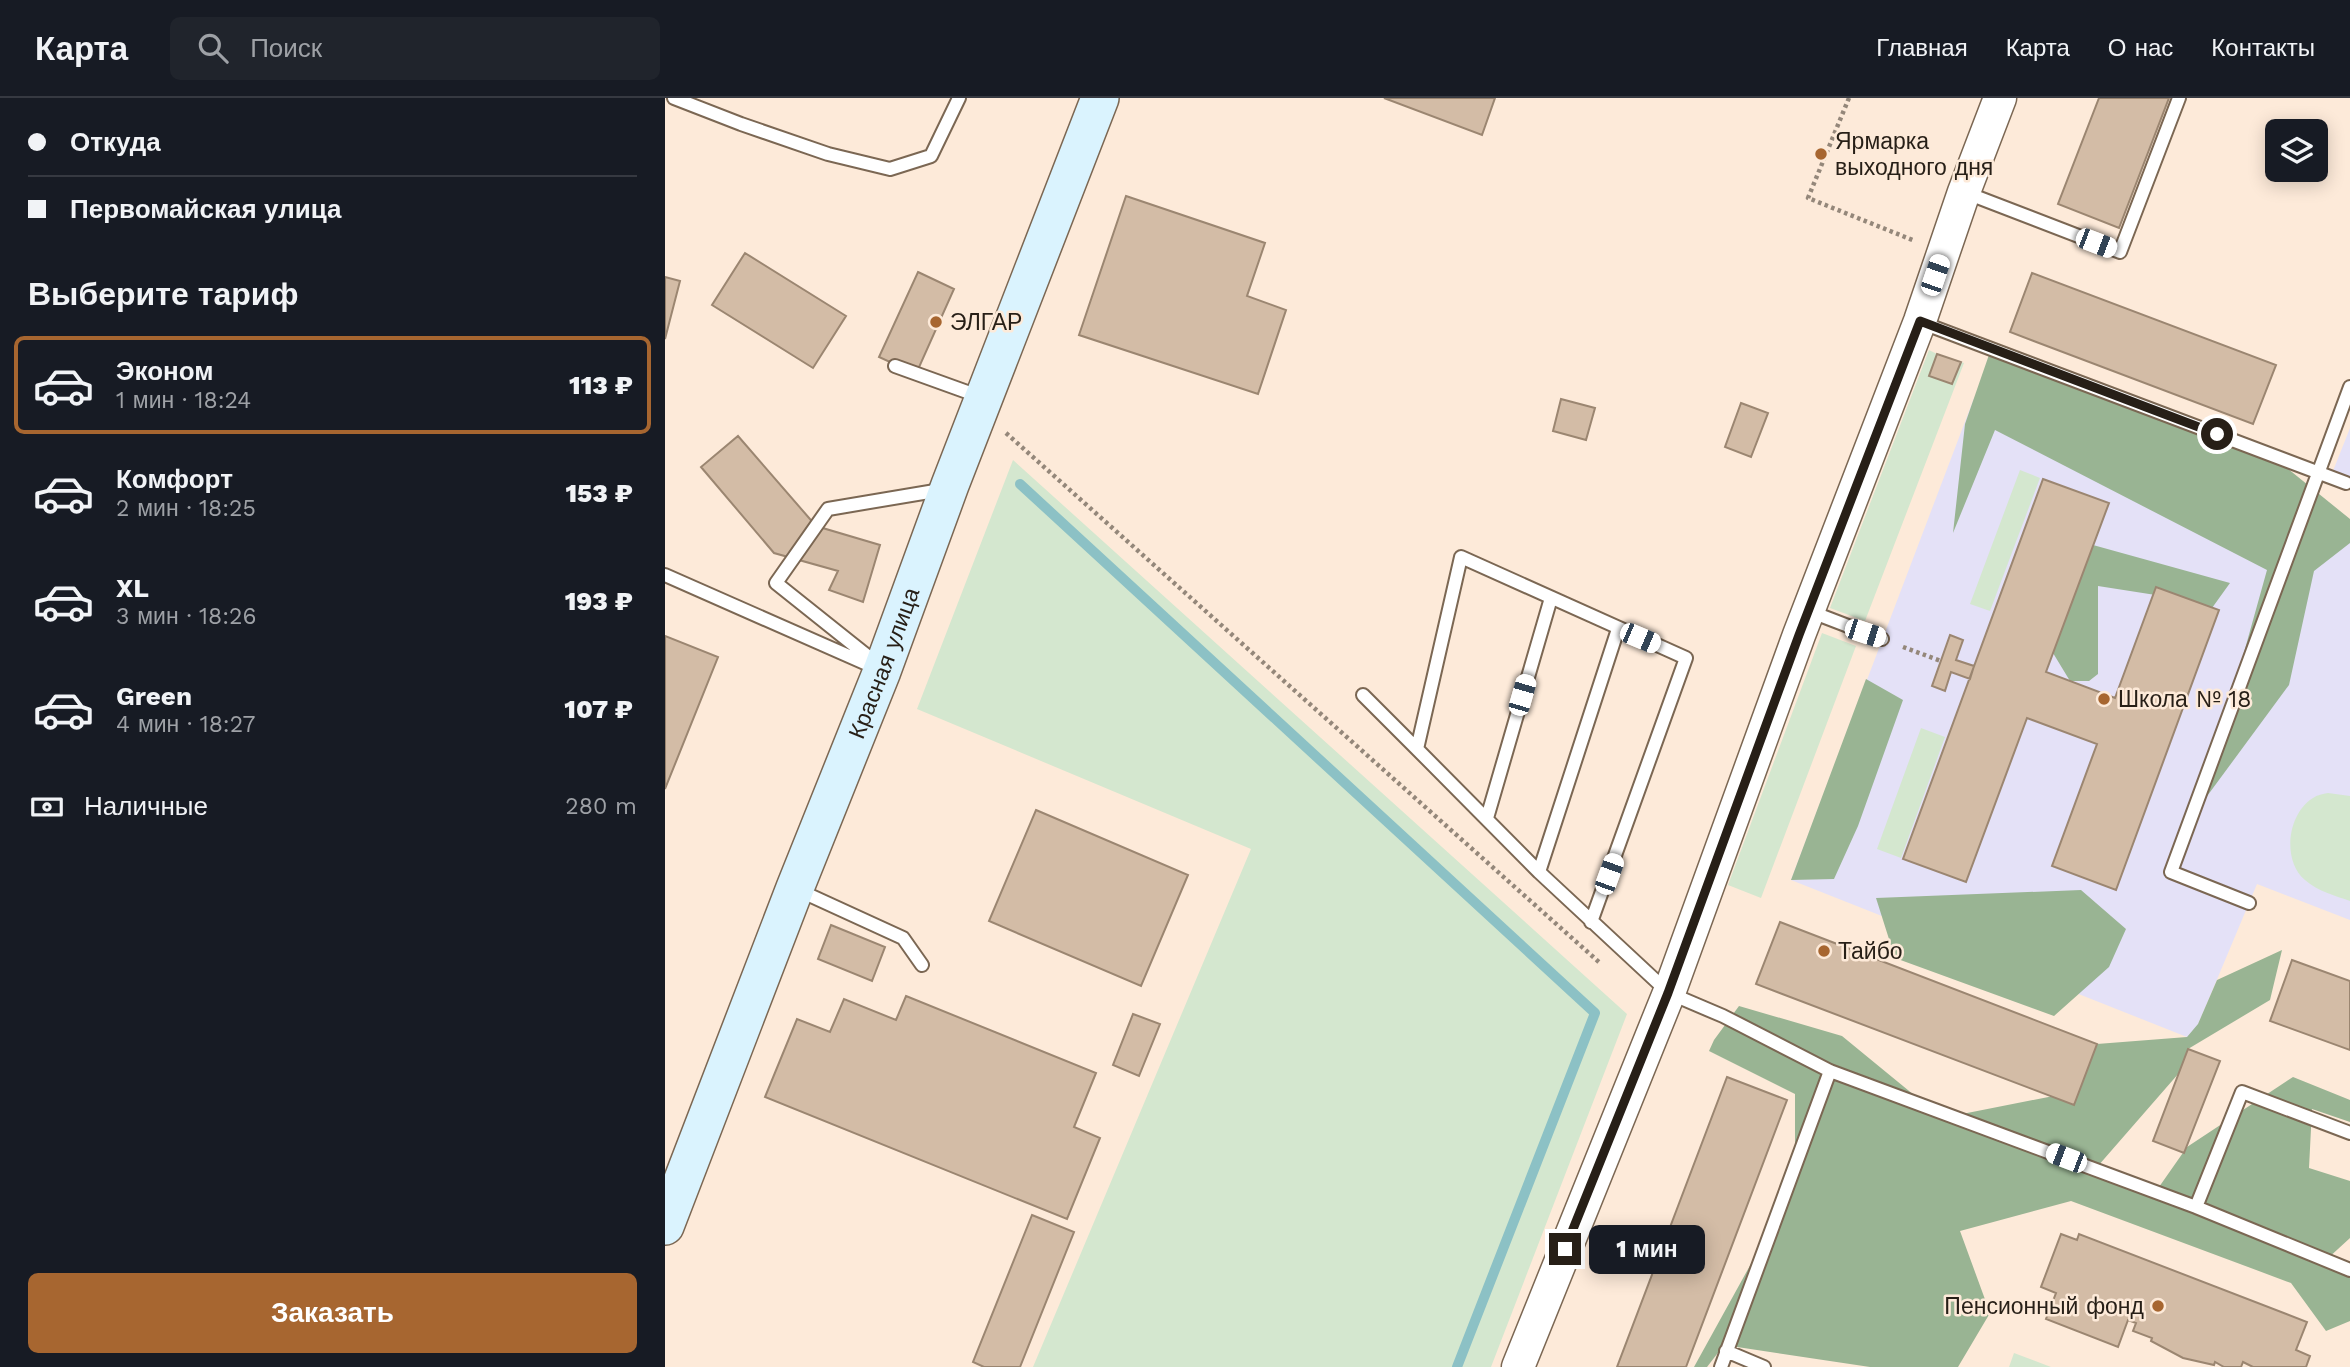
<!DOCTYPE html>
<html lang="ru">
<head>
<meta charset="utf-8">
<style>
  :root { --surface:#171b24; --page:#20242c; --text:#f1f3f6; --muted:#9ea1a6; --line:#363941; --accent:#a76630 }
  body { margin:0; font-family:"Work Sans",sans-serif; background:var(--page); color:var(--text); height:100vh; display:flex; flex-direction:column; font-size:26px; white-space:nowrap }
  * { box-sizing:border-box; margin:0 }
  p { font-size:23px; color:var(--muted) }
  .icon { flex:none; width:38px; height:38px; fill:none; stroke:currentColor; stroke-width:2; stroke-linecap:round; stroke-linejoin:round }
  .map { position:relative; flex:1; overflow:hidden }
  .sheet { display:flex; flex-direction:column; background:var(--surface); width:665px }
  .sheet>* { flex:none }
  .hud { display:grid; align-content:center; height:154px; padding:0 28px; background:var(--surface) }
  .tools { position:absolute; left:1600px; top:21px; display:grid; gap:14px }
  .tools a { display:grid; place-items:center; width:63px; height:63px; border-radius:10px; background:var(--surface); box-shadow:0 4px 18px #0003; font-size:35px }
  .end { position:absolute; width:32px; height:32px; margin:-16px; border:9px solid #271f17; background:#fff; box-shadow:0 0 0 4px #fff }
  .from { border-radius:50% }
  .bubble { position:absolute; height:49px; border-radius:10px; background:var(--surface); box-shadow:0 4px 18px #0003; font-size:23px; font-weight:800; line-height:49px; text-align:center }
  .car { position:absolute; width:21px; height:42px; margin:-21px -10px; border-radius:9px; box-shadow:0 0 5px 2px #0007; background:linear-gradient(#fff 24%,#345 0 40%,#fff 0 76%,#345 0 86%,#fff 0) }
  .hud b { display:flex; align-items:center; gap:24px; height:66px; font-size:26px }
  .hud b+b { border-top:2px solid var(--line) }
  .hud i { width:18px; height:18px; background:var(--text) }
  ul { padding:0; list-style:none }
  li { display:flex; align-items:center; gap:21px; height:98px; margin:0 14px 10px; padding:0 14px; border:4px solid transparent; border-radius:10px }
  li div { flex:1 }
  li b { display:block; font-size:26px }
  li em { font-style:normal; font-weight:800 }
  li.active { border-color:var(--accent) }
  li>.icon { width:63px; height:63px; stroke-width:1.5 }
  h2 { padding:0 28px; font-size:32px; line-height:84px }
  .pay { display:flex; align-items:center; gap:18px; height:77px; padding:0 28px; font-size:26px }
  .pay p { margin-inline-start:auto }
  .action { display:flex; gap:14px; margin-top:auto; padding:14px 28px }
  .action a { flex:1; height:80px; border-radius:10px; background:var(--accent); color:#fff; font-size:28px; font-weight:800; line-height:80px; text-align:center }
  header { display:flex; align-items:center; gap:42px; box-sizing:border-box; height:98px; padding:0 35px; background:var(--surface); border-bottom:2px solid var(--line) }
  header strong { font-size:33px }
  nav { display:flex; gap:38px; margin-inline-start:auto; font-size:24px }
  .search { width:490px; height:63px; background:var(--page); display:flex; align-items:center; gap:18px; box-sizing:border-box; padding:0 24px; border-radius:10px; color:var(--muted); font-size:26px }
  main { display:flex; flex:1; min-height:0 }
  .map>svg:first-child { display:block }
  .education { fill:#e4e1f7 }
  .green { fill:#d4e7cf }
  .forest { fill:#99b493 }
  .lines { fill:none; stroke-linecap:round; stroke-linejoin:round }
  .stream { stroke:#8cc1c5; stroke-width:10 }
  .building { fill:#d3bca6; stroke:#9b8671; stroke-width:2 }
  .service-casing { stroke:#7b6753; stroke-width:16 }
  .tertiary-casing { stroke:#7b6753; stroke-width:35 }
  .secondary-casing { stroke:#7b6753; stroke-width:40 }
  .path { stroke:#94877a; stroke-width:4.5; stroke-dasharray:3.5 3.5; stroke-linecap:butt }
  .service { stroke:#fff; stroke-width:12 }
  .tertiary { stroke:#fff; stroke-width:32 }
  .secondary { stroke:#daf3fe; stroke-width:37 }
  .route { stroke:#271f17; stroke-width:9 }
  .poi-dot { fill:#a76630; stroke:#fdead9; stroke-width:2.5 }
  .labels { text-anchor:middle; stroke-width:5; stroke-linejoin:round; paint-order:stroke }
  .poi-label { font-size:23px; fill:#271f17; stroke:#fdead9; text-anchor:start }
  .street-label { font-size:23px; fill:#271f17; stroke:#fdead9 }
</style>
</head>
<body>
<header>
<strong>Карта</strong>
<div class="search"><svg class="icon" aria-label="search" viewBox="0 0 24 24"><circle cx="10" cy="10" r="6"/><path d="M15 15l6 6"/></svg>Поиск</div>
<nav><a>Главная</a><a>Карта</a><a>О нас</a><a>Контакты</a></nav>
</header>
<main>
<section class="sheet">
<div class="hud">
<b><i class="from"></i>Откуда</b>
<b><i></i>Первомайская улица</b>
</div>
<h2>Выберите тариф</h2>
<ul>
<li class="active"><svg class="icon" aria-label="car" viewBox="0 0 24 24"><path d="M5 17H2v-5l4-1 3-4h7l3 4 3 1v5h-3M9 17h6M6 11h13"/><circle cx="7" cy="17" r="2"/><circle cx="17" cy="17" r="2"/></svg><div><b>Эконом</b><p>1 мин · 18:24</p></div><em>113 ₽</em></li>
<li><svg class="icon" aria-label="car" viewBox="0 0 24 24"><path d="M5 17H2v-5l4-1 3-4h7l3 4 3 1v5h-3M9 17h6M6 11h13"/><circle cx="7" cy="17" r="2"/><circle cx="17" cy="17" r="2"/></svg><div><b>Комфорт</b><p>2 мин · 18:25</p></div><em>153 ₽</em></li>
<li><svg class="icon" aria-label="car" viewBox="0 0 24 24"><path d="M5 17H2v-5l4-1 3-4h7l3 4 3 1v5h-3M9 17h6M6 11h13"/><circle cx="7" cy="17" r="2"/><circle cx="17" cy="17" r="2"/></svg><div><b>XL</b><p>3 мин · 18:26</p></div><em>193 ₽</em></li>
<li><svg class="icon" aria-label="car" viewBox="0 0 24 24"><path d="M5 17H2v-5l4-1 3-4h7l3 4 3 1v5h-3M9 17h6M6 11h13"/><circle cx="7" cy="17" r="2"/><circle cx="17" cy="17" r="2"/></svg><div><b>Green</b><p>4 мин · 18:27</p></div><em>107 ₽</em></li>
</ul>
<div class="pay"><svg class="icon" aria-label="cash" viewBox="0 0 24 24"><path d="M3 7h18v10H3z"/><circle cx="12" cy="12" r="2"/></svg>Наличные<p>280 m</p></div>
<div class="action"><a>Заказать</a></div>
</section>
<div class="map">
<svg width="1685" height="1269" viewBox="0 0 1685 1269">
  <rect width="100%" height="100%" fill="#fdead9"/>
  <path class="education" d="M1309,300L1685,442V822L1592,786L1527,941L1126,782Z
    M1685,330V379L1668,373Z"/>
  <path class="green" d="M1264,252L1272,256L1265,278L1287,286L1296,264L1299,265L1200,523L1165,510Z
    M348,362L962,916L826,1269H368L586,751L252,611Z
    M1355,372L1375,380L1325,513L1305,506Z
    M1157,535L1191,548L1096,800L1063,787Z
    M1256,630L1280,639L1236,760L1212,751Z
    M1663,695L1685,698V803C1671,798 1652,793 1640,782C1617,763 1622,716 1648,700C1652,697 1658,696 1663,695Z
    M1349,1255L1386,1269H1344Z"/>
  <path class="forest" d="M1326,251L1586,341L1685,421V445L1649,473L1624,587L1537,705L1602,472L1330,332L1288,435L1300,326Z
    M1428,447L1565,485L1547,510L1529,503L1433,488V576L1424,583H1405L1388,555Z
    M1201,581L1238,602L1193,728L1169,781L1126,782Z
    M1416,792L1461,831L1444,869L1389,918L1230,860L1211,800Z
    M1617,852L1605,902L1523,951L1514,975L1426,1076L1487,1099L1522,1049L1628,979L1685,1002V1024L1647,1011L1644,1070L1685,1083V1140L1661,1162L1685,1178V1223L1661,1233L1626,1185L1406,1103L1295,1133L1325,1215L1293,1269H1205L1059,1247L1042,1269H1029L1130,1086V996L1044,953L1049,942L1074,908L1177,938L1277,1020L1414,993L1432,946L1522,939L1533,926L1552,882Z"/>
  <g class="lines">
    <path class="stream" d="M355,386L930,915L792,1269"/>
  </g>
  <path class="building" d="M719,0H830L817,37Z
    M1434,0H1504L1454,130L1393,106Z
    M461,98L600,145L582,198L621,212L593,296L414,237Z
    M80,155L181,218L148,270L47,207Z
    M253,174L289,191L251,276L214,259Z
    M1367,175L1611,267L1588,326L1345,234Z
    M0,179L15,183L0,241Z
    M1272,256L1296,264L1287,286L1264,278Z
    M896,301L930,310L921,342L888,333Z
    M1076,305L1103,315L1086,359L1060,349Z
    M73,338L151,428L215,447L198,504L164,492L173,473L109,455L36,369Z
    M1378,381L1444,405L1381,574L1450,600L1491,489L1554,512L1451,792L1387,768L1432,646L1362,620L1301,784L1238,761Z
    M1285,537L1298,542L1291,562L1309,568L1305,581L1286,574L1280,593L1267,588Z
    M0,538L53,559L0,691Z
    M371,712L523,777L476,888L324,823Z
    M1115,824L1432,946L1409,1007L1091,886Z
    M166,827L220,849L207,883L153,861Z
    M1627,862L1685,883V952L1605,923Z
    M241,898L431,975L409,1029L435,1040L402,1121L100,999L132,921L165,934L179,901L231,922Z
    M468,916L495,926L474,978L448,967Z
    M1523,951L1555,963L1519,1055L1488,1043Z
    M1062,979L1122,1002L1021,1269H952Z
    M367,1117L409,1134L355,1269H319L308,1264Z
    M1396,1136L1412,1142L1414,1136L1642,1224L1631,1252L1645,1258L1641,1269H1588L1578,1264L1576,1269H1559L1550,1264L1549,1267L1518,1260L1486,1243L1487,1240L1468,1233L1471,1225L1463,1222L1453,1249L1381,1221L1391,1195L1376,1189Z"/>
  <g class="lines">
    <defs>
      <path id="service" d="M9,0L76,26L163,56L225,71L266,58L294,0
        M1299,94L1455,154L1514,0
        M1255,224L1681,385
        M230,268L316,299
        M0,477L211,570
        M1144,513L1217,541
        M215,570L205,560L111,485L163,411L270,393L278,390
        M698,597L752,651
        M822,720L886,500
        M874,774L953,531
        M131,791L238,840L257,867
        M1584,805L1506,774L1685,289
        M926,824L1021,560L796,459L752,651L874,774L1004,895L1058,918L1165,973L1531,1109L1685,1172
        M1531,1109L1577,994L1685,1035
        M1061,1253L1099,1269
        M1056,1269L1165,973"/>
      <path id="tertiary" d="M853,1269L1004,895L1134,537L1255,223L1299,94L1335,0"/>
      <g id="secondary">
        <path id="s1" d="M0,1128L130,790L217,573L285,387L435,0"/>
      </g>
    </defs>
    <use href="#service" class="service-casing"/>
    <use href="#tertiary" class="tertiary-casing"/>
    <use href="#secondary" class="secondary-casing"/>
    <path class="path" d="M1184,0L1143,100L1250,143
      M341,335L935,865
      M1238,549L1276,563"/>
    <use href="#service" class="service"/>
    <use href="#tertiary" class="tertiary"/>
    <use href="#secondary" class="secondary"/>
  </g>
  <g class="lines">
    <path class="route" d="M900,1151L1003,895L1134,537L1255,223L1552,336"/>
  </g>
  <g class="poi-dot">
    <circle cx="1156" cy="56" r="7"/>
    <circle cx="271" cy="224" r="7"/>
    <circle cx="1439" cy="601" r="7"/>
    <circle cx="1159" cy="853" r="7"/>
    <circle cx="1493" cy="1208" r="7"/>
  </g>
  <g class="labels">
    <g class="poi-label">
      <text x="1170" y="51">Ярмарка<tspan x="1170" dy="26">выходного дня</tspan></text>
      <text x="285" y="232">ЭЛГАР</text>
      <text x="1453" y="609">Школа № 18</text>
      <text x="1173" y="861">Тайбо</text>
      <text x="1479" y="1216" text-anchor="end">Пенсионный фонд</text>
    </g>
    <g class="street-label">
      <text dy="8" stroke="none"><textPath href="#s1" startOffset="604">Красная улица</textPath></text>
    </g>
  </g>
</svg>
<div class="tools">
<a><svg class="icon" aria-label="layers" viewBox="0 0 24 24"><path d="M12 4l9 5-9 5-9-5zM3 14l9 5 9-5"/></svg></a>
</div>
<i class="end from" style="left:1552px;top:336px"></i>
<i class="end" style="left:900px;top:1151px"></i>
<div class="bubble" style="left:924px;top:1127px;width:116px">1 мин</div>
<i class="car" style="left:1431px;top:145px;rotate:111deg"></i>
<i class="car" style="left:1270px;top:177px;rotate:19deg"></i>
<i class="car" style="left:1200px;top:535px;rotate:108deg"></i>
<i class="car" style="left:975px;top:540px;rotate:113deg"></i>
<i class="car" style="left:857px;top:597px;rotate:16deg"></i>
<i class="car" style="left:944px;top:776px;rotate:20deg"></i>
<i class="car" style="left:1401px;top:1060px;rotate:291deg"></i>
</div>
</main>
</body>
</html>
